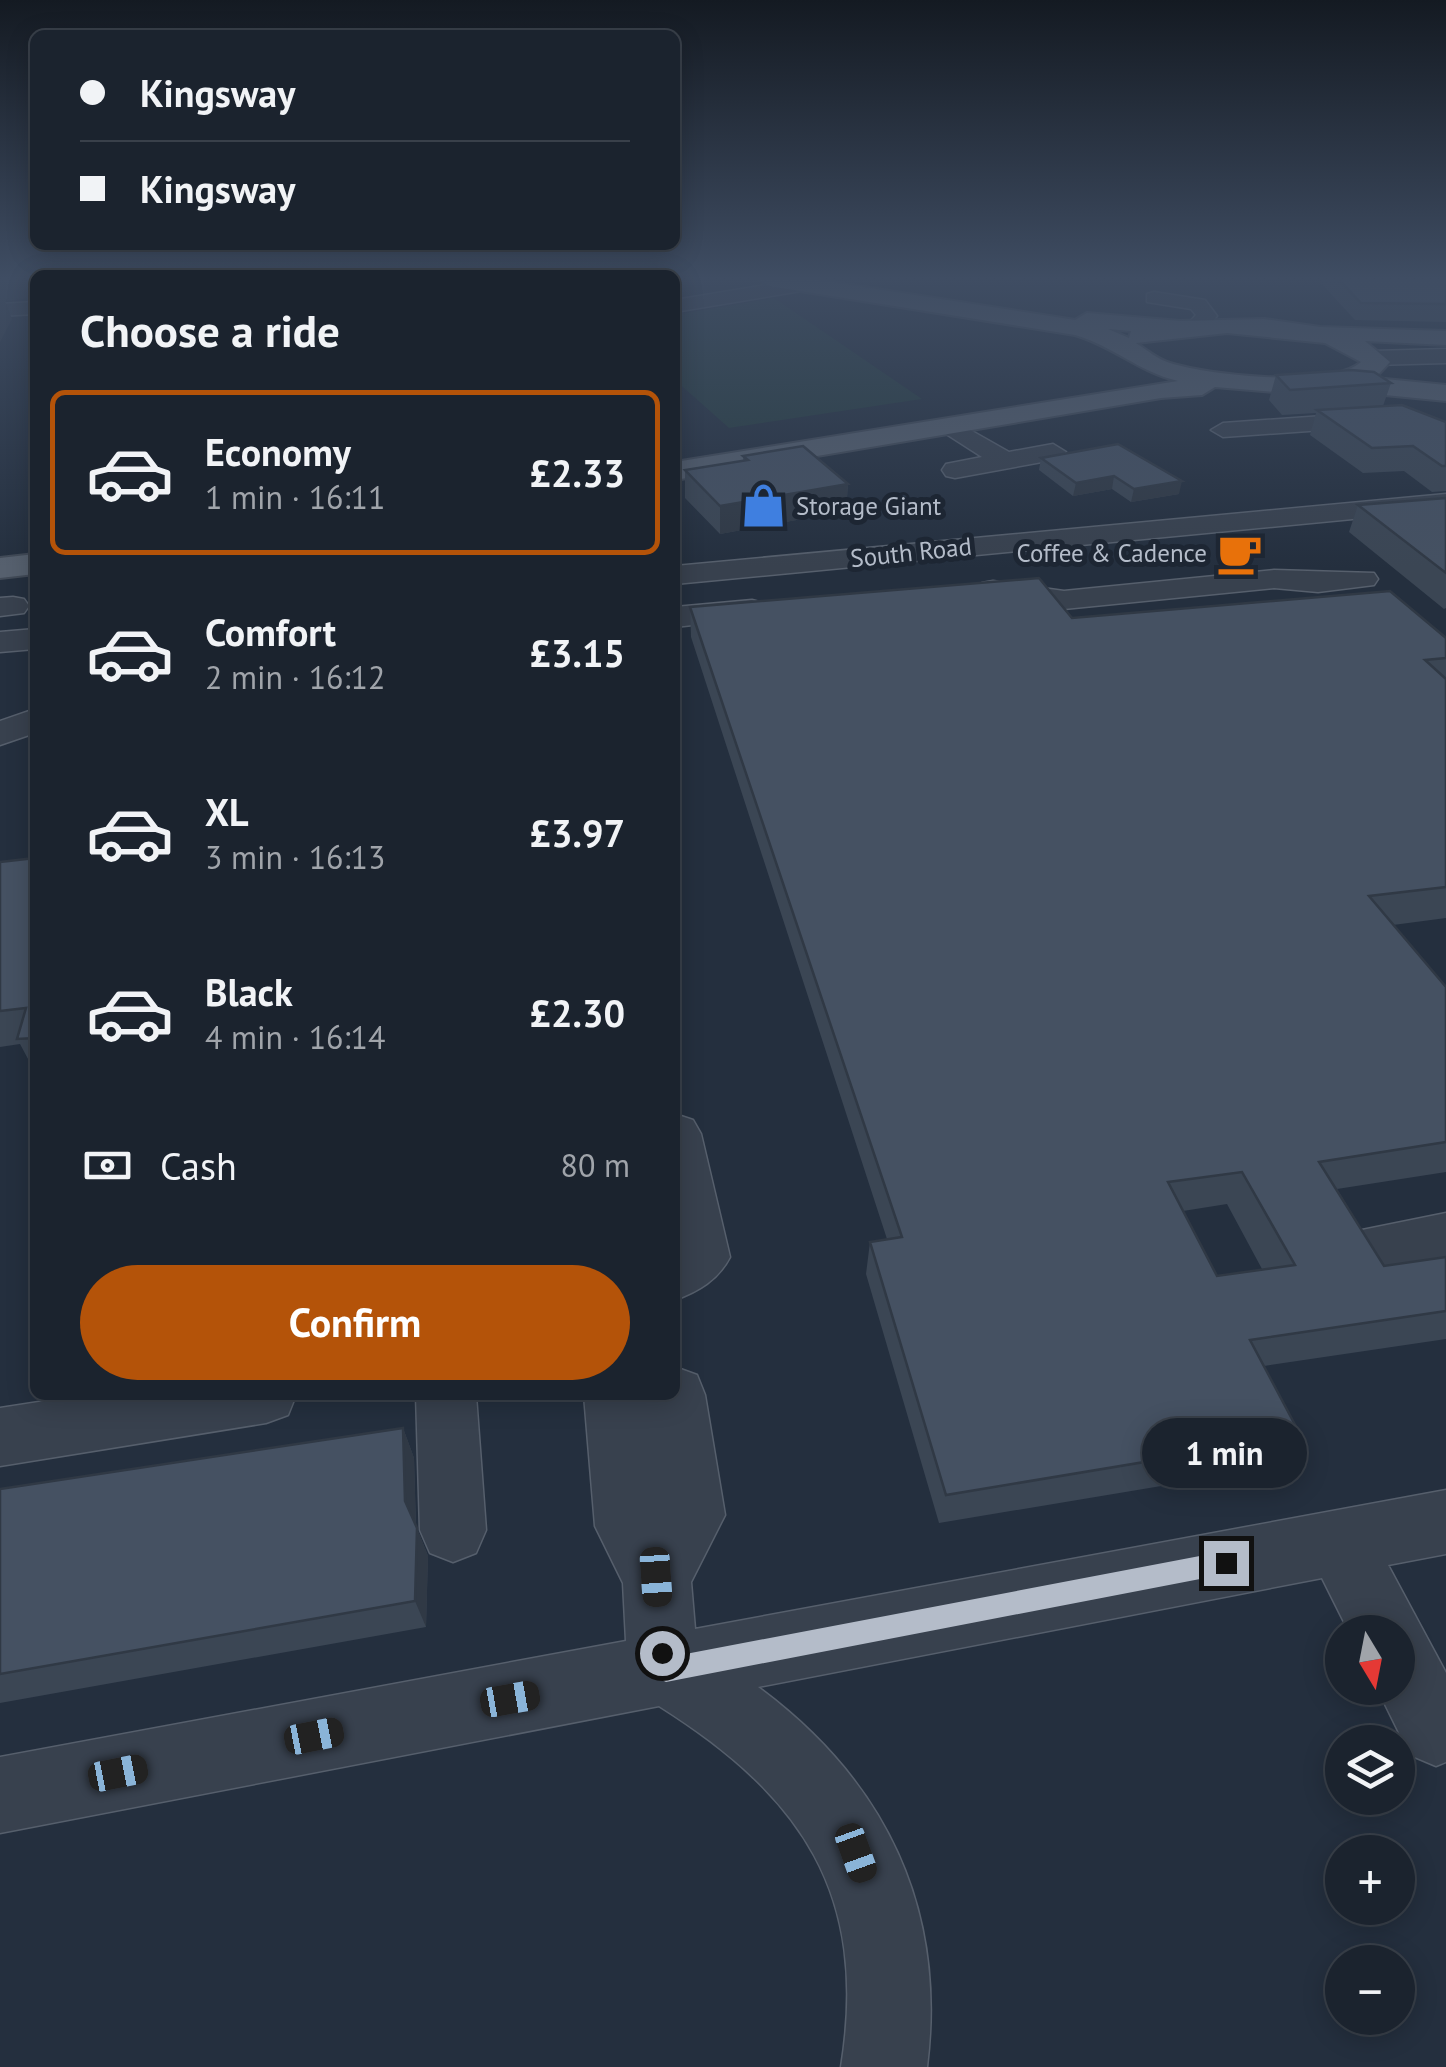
<!DOCTYPE html>
<html lang="en">
<head>
<meta charset="utf-8">
<style>
  :root { --surface:#1b232e; --page:#282f3a; --text:#f1f3f6; --muted:#a0a4aa; --line:#39404a; --accent:#b45309 }
  body { margin:0; font-family:"PT Sans",sans-serif; background:var(--page); color:var(--text); height:100vh; display:flex; flex-direction:column; font-size:38px; white-space:nowrap }
  * { box-sizing:border-box; margin:0 }
  p { font-size:32px; color:var(--muted) }
  .icon { flex:none; width:55px; height:55px; fill:none; stroke:currentColor; stroke-width:2; stroke-linecap:round; stroke-linejoin:round }
  .map { position:relative; flex:1; overflow:hidden }
  .panel { position:absolute; left:30px; top:270px; width:650px; height:1130px; display:flex; flex-direction:column; background:var(--surface); border-radius:15px; box-shadow:0 5px 25px #0003,0 0 0 2px var(--line) }
  .panel>* { flex:none }
  .hud { position:absolute; left:30px; top:30px; width:650px; height:220px; border-radius:15px; box-shadow:0 5px 25px #0003,0 0 0 2px var(--line); display:grid; align-content:center; height:220px; padding:0 50px; background:var(--surface) }
  .needle { width:65px; rotate:170deg }
  .tools { position:absolute; left:1325px; top:1615px; display:grid; gap:20px }
  .tools a { display:grid; place-items:center; width:90px; height:90px; border-radius:50%; background:var(--surface); box-shadow:0 5px 25px #0003,0 0 0 2px var(--line); font-size:50px }
  .end { position:absolute; width:45px; height:45px; margin:-22px; border:12px solid #b4bcc9; background:#111; box-shadow:0 0 0 5px #111 }
  .from { border-radius:50% }
  .bubble { position:absolute; height:70px; border-radius:35px; background:var(--surface); box-shadow:0 5px 25px #0003,0 0 0 2px var(--line); font-size:32px; font-weight:800; line-height:70px; text-align:center }
  .car { position:absolute; width:30px; height:60px; margin:-30px -15px; border-radius:12px; box-shadow:0 0 8px 2px #0007; background:linear-gradient(#222 24%,#8ab4d8 0 40%,#222 0 76%,#8ab4d8 0 86%,#222 0) }
  .hud b { display:flex; align-items:center; gap:35px; height:95px; font-size:38px }
  .hud b+b { border-top:2px solid var(--line) }
  .hud i { width:25px; height:25px; background:var(--text) }
  ul { padding:0; list-style:none }
  li { display:flex; align-items:center; gap:30px; height:165px; margin:0 20px 15px; padding:0 30px; border:5px solid transparent; border-radius:15px }
  li div { flex:1 }
  li b { display:block; font-size:38px }
  li em { font-style:normal; font-weight:800 }
  li.current { border-color:var(--accent) }
  li>.icon { width:90px; height:90px; stroke-width:1.5 }
  h2 { padding:0 50px; font-size:45px; line-height:120px }
  .pay { display:flex; align-items:center; gap:25px; height:110px; padding:0 50px; font-size:38px }
  .pay p { margin-inline-start:auto }
  .cta { display:flex; gap:20px; margin-top:auto; padding:20px 50px }
  .cta a { flex:1; height:115px; border-radius:60px; background:var(--accent); color:#fff; font-size:40px; font-weight:800; line-height:115px; text-align:center }
  .map>svg:first-child { display:block }
  .green { fill:#263c3f }
  .lines { fill:none; stroke-linecap:round; stroke-linejoin:round }
  .minor-casing { stroke:#565f6c; stroke-width:3 }
  .major-casing { stroke:#414a57; stroke-width:4 }
  .minor { fill:#38414e; fill-rule:evenodd }
  .major { fill:#56606e; fill-rule:evenodd }
  .wall { fill:#3b4654; fill-rule:evenodd }
  .shaded-wall { fill:#303945 }
  .building { fill:#455162; stroke:#303945; stroke-width:2.5; fill-rule:evenodd }
  .route { fill:#b4bcc9 }
  .labels { text-anchor:middle; stroke-width:10; stroke-linejoin:round; paint-order:stroke }
  .far-poi-label { font-size:25px; fill:#b4bcc9; stroke:#1d2633; text-anchor:start }
  .far-street-label { font-size:25px; fill:#b4bcc9; stroke:#1d2633 }
</style>
</head>
<body>
<div class="map">
<svg width="1446" height="2067" viewBox="0 0 1446 2067">
  <rect width="100%" height="100%" fill="#242f3e"/>
  <path class="green" d="M774,298L922,399L729,428L675,380V315Z"/>
  <g class="lines">
    <defs>
      <path id="minor" d="M801,279L814,280L817,284L807,290L675,312V300Z
        M1154,292L1205,300L1217,316L1205,329H1191L1187,325L1196,315L1191,309L1147,302V294Z
        M35,302V314L0,316V304Z
        M1446,349V363L1374,365L1363,358L1374,351Z
        M1394,411L1427,418L1446,429V447L1394,425L1223,437L1211,430L1223,423Z
        M949,418L1009,452L1053,444L1066,452L1053,460L955,478L946,476L942,470L946,464L982,457L940,430L937,425Z
        M1446,494V510L675,584V566Z
        M1274,570L1374,573L1378,579L1374,585L1318,592L1274,588L1064,609L993,599L982,597L978,590L982,583L993,581L1064,591Z
        M13,597L24,599L29,606L24,613L0,616V598Z
        M752,600L763,603L768,610L763,617L675,627V607Z
        M35,629V649L0,652V632Z
        M35,709V733L0,745V721Z
        M675,1114L693,1120L701,1134L730,1257C718,1280 699,1291 675,1300Z
        M1446,1213V1259L1382,1269L1362,1262L1354,1246L1362,1230Z
        M675,1367L697,1375L705,1395L725,1515L691,1582L695,1629L1446,1490V1554L1388,1565L1446,1673V1762L1436,1766L1410,1755L1377,1688H1398V1632H1349L1322,1578L758,1687C885,1781 947,1908 927,2067H841C869,1894 802,1796 659,1706L0,1833V1757L626,1641L623,1583L595,1526L584,1395H644L645,1401V1395H675Z
        M84,1395H296L288,1415L266,1423L0,1466V1408Z
        M416,1395H476L486,1530L476,1553L453,1562L430,1553L420,1530Z"/>
      <path id="major" d="M758,279H812L1075,320L1087,313L1180,321L1264,319L1320,327L1446,331V345L1365,341L1390,362L1375,378L1446,385V401L1334,390L1276,392L1215,387L1202,395L1161,398L675,480V462L1178,381C1139,372 1113,346 1075,335L769,286ZM1108,329L1131,331L1129,338ZM1227,333L1325,343L1361,362C1330,389 1208,375 1170,363C1157,359 1147,350 1136,343Z
        M35,554V574L0,578V558Z"/>
    </defs>
    <use href="#minor" class="minor-casing"/>
    <use href="#major" class="major-casing"/>
    <use href="#minor" class="minor"/>
    <use href="#major" class="major"/>
  </g>
  <path class="wall" d="M1321,279H1446V322L1355,320L1320,282Z
    M1276,375L1391,383L1383,406L1446,422V491L1432,492L1404,471L1363,473L1310,435L1316,413L1282,415L1269,400Z
    M1118,444L1179,494L1131,502L1112,489L1073,496L1039,470L1041,458Z
    M743,456L848,484L846,511L720,534L685,498V470L743,461Z
    M1446,498V608L1444,609L1349,532L1358,505Z
    M690,607L1072,618L1446,638V918L1393,925L1446,987V1172L1337,1189L1384,1266L1446,1257V1339L1264,1366L1301,1436L1281,1466L939,1523L866,1274L870,1242L887,1239L691,637ZM1227,1204L1262,1269L1217,1276L1183,1211Z
    M35,858V1072L20,1044L0,1047V862Z
    M403,1428L414,1458L416,1526L428,1556L426,1627L0,1703V1489Z"/>
  <path class="shaded-wall" d="M35,279L34,298L5,301L12,319L0,342V282Z
    M1114,476L1112,489L1073,496L1076,483Z
    M1182,481L1179,494L1131,502L1134,489Z
    M848,484L846,511L720,534V506Z
    M403,1428L414,1458L416,1530L405,1501Z
    M417,1528L428,1556L426,1627L415,1601Z"/>
  <path class="building" d="M0,279H27L0,282Z
    M1338,279H1446V304L1361,303Z
    M1351,370L1374,372L1391,383L1290,390L1276,375Z
    M1402,405L1446,422V466H1442L1413,446L1372,448L1317,410Z
    M1118,444L1182,481L1134,489L1114,476L1076,483L1041,458Z
    M803,446L848,484L720,506L685,470L748,460L743,456Z
    M1446,498V573L1358,505Z
    M1039,578L1072,618L1390,591L1446,638V658L1425,660L1446,679V887L1369,896L1446,987V1142L1319,1162L1384,1266L1446,1257V1311L1250,1340L1301,1436L946,1495L870,1242L902,1237L690,607ZM1242,1172L1295,1265L1217,1276L1168,1182Z
    M35,858V1038L17,1039L26,1008L0,1011V862Z
    M403,1428L405,1501L417,1528L415,1601L0,1674V1489Z"/>
  <linearGradient id="sky" x2="0" y2="1"><stop stop-color="#141a22"/><stop offset="0.49" stop-color="#3f4d63"/><stop offset="1" stop-color="#3f4d63" stop-opacity="0"/></linearGradient>
  <rect width="1446" height="568" fill="url(#sky)"/>
  <path class="route" d="M1226,1551L1234,1555L1238,1563L1234,1571L1226,1574L666,1682L658,1678L650,1653L653,1645L662,1641L670,1645L675,1656Z"/>
  <defs>
    <symbol id="shop-bare" viewBox="-9 -9 18 18"><path d="M-5-2.5h2.3a2.7 3.5 0 0 1 5.4 0H5L5.5 6h-11ZM-1.5-2.5h3a1.5 2.3 0 0 0-3 0Z" fill="#3f7fe0" stroke="#1d2633" stroke-width="2.5" paint-order="stroke"/></symbol>
    <symbol id="cafe-bare" viewBox="-9 -9 18 18"><path d="M-5.5-4.5H6V0H3Q3 3.5 0 3.5H-2.5Q-5.5 3.5-5.5 0ZM3-3.2v2h1.7v-2ZM-6 4.5H4V6H-6Z" fill="#e8710a" stroke="#1d2633" stroke-width="2.5" paint-order="stroke"/></symbol>
  </defs>
  <g fill-rule="evenodd">
    <use href="#shop-bare" x="732" y="474" width="63" height="63"/>
    <use href="#cafe-bare" x="1208" y="522" width="63" height="63"/>
  </g>
  <g class="labels">
    <g class="far-poi-label">
      <text x="796" y="515">Storage Giant</text>
      <text x="1207" y="562" text-anchor="end">Coffee &amp; Cadence</text>
    </g>
    <g class="far-street-label">
      <text transform="translate(911 552) rotate(-6)" y="9">South Road</text>
    </g>
  </g>
</svg>
<div class="tools">
<a><svg class="needle" viewBox="-14 -14 28 28"><path d="M0-13l5 13h-10z" fill="#e53935"/><path d="M0 13l5-13h-10z" fill="#a0a4aa"/></svg></a>
<a><svg class="icon" aria-label="layers" viewBox="0 0 24 24"><path d="M12 4l9 5-9 5-9-5zM3 14l9 5 9-5"/></svg></a>
<a>+</a>
<a>−</a>
</div>
<i class="end from" style="left:662px;top:1653px"></i>
<i class="end" style="left:1226px;top:1563px"></i>
<div class="bubble" style="left:1142px;top:1418px;width:165px">1 min</div>
<i class="car" style="left:656px;top:1577px;rotate:176deg"></i>
<i class="car" style="left:510px;top:1699px;rotate:80deg"></i>
<i class="car" style="left:314px;top:1736px;rotate:79deg"></i>
<i class="car" style="left:118px;top:1773px;rotate:79deg"></i>
<i class="car" style="left:856px;top:1853px;rotate:160deg"></i>
<div class="hud">
<b><i class="from"></i>Kingsway</b>
<b><i></i>Kingsway</b>
</div>
<section class="panel">
<h2>Choose a ride</h2>
<ul>
<li class="current"><svg class="icon" aria-label="car" viewBox="0 0 24 24"><path d="M5 17H2v-5l4-1 3-4h7l3 4 3 1v5h-3M9 17h6M6 11h13"/><circle cx="7" cy="17" r="2"/><circle cx="17" cy="17" r="2"/></svg><div><b>Economy</b><p>1 min · 16:11</p></div><em>£2.33</em></li>
<li><svg class="icon" aria-label="car" viewBox="0 0 24 24"><path d="M5 17H2v-5l4-1 3-4h7l3 4 3 1v5h-3M9 17h6M6 11h13"/><circle cx="7" cy="17" r="2"/><circle cx="17" cy="17" r="2"/></svg><div><b>Comfort</b><p>2 min · 16:12</p></div><em>£3.15</em></li>
<li><svg class="icon" aria-label="car" viewBox="0 0 24 24"><path d="M5 17H2v-5l4-1 3-4h7l3 4 3 1v5h-3M9 17h6M6 11h13"/><circle cx="7" cy="17" r="2"/><circle cx="17" cy="17" r="2"/></svg><div><b>XL</b><p>3 min · 16:13</p></div><em>£3.97</em></li>
<li><svg class="icon" aria-label="car" viewBox="0 0 24 24"><path d="M5 17H2v-5l4-1 3-4h7l3 4 3 1v5h-3M9 17h6M6 11h13"/><circle cx="7" cy="17" r="2"/><circle cx="17" cy="17" r="2"/></svg><div><b>Black</b><p>4 min · 16:14</p></div><em>£2.30</em></li>
</ul>
<div class="pay"><svg class="icon" aria-label="cash" viewBox="0 0 24 24"><path d="M3 7h18v10H3z"/><circle cx="12" cy="12" r="2"/></svg>Cash<p>80 m</p></div>
<div class="cta"><a>Confirm</a></div>
</section>
</div>
</body>
</html>
